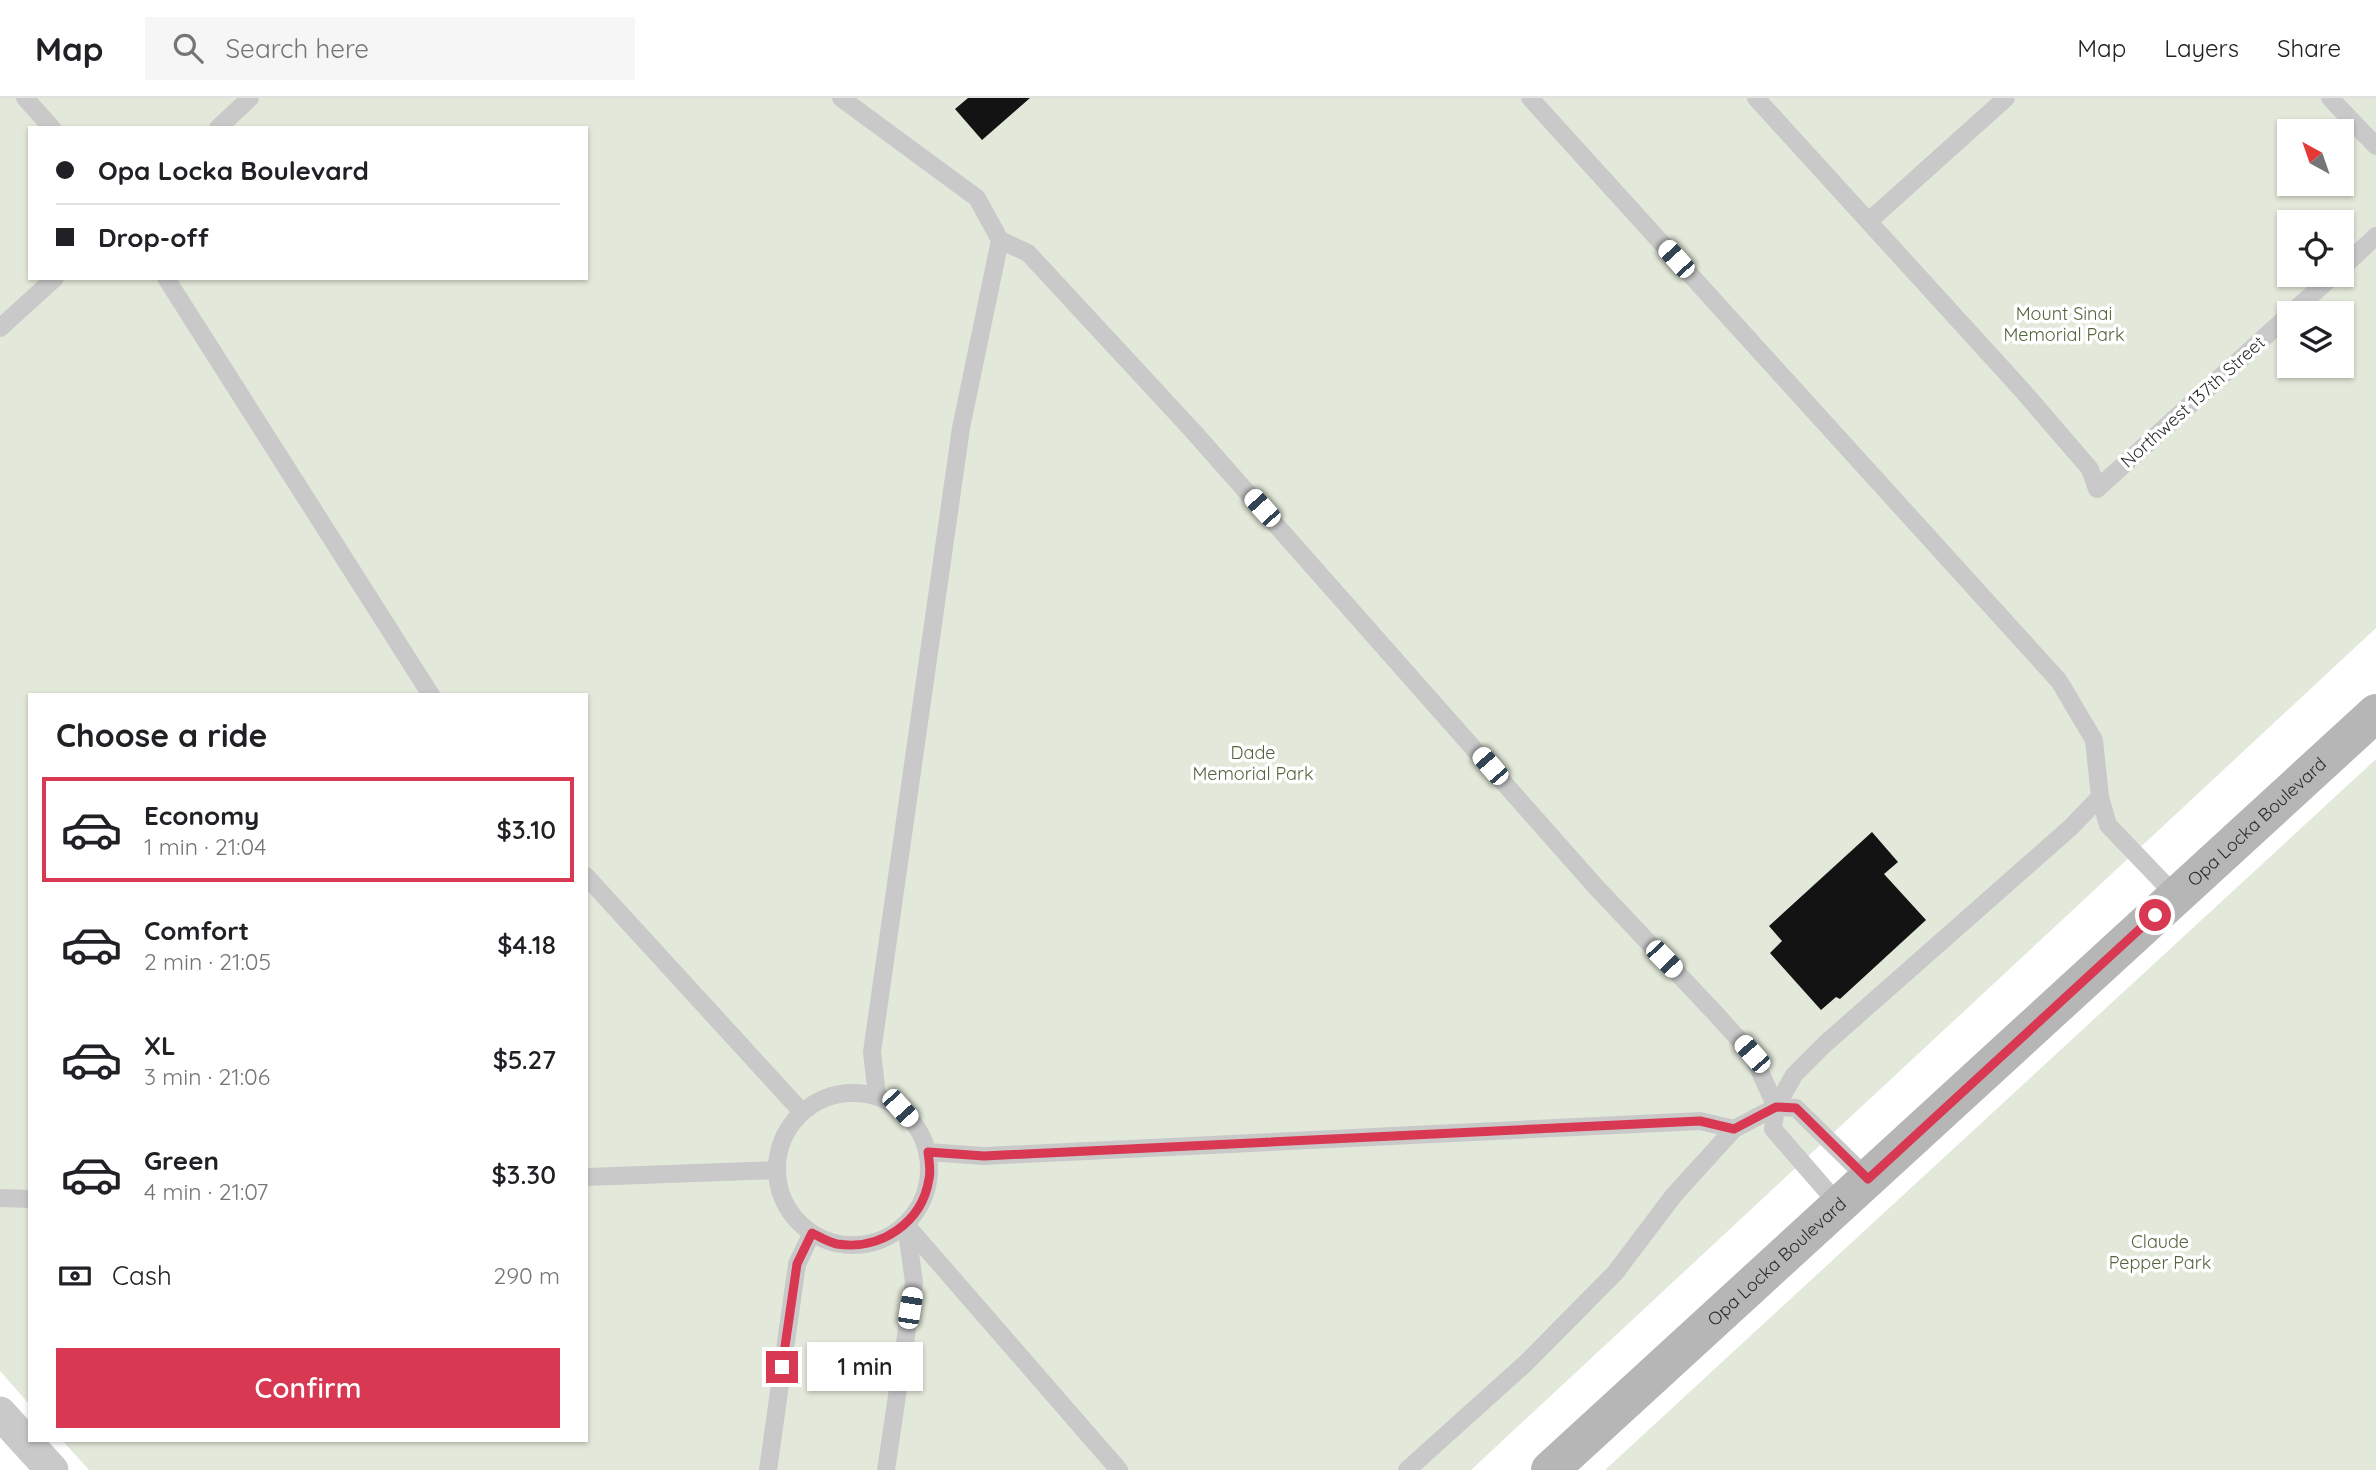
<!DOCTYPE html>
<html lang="en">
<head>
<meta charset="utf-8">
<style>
  :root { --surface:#fff; --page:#f6f6f6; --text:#202124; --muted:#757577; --line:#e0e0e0; --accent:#d83852 }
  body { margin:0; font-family:Quicksand,sans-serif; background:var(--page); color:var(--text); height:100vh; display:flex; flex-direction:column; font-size:26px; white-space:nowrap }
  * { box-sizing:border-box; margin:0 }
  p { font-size:23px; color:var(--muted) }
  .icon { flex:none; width:38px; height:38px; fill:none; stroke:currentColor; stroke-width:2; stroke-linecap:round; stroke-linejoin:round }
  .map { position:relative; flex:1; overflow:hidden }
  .side { position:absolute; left:28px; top:595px; width:560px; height:749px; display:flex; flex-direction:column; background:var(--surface); border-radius:0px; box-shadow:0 2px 5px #0004 }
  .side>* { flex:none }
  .banner { position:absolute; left:28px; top:28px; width:560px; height:154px; border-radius:0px; box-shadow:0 2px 5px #0004; display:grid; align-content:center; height:154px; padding:0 28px; background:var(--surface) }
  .needle { width:46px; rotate:320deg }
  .buttons { position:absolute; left:2277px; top:21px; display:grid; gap:14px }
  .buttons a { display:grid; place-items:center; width:77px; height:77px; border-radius:0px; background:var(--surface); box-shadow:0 2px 5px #0004; font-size:35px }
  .end { position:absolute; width:32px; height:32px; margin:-16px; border:9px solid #d83852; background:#fff; box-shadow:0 0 0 4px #fff }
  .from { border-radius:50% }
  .bubble { position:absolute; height:49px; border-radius:0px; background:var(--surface); box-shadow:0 2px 5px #0004; font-size:23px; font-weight:600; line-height:49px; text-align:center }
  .car { position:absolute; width:21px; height:42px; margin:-21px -10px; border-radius:9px; box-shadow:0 0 5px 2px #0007; background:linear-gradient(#fff 24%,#345 0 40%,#fff 0 76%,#345 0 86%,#fff 0) }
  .banner b { display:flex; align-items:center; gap:24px; height:66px; font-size:26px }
  .banner b+b { border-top:2px solid var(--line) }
  .banner i { width:18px; height:18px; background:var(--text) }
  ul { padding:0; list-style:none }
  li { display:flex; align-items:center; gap:21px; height:105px; margin:0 14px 10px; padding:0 14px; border:4px solid transparent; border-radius:0px }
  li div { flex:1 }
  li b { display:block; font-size:26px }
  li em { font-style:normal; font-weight:600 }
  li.active { border-color:var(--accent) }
  li>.icon { width:63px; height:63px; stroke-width:1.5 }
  h2 { padding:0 28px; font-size:32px; line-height:84px }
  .pay { display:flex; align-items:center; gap:18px; height:77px; padding:0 28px; font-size:26px }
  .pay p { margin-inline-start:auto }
  .button { display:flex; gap:14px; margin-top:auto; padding:14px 28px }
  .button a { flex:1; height:80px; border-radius:0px; background:var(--accent); color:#fff; font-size:28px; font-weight:600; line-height:80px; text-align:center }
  header { display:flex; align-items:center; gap:42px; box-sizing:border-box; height:98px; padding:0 35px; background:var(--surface); border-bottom:2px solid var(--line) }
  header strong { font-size:33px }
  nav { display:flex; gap:38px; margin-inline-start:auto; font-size:24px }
  .search { width:490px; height:63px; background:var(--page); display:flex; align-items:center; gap:18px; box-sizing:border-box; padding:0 24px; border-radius:0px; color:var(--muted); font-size:26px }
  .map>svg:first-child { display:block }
  .green { fill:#e3e9da; fill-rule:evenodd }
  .building { fill:#131313 }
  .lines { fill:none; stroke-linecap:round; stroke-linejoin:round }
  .service { stroke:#c9c9c9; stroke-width:18 }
  .minor { stroke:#c9c9c9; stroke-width:33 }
  .secondary { stroke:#b6b6b6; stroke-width:38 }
  .route { stroke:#d83852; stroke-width:9 }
  .labels { text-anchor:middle; stroke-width:7; stroke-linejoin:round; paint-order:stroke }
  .park-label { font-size:18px; fill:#53643d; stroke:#fff }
  .street-label { font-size:18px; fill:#2c2c2c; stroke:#fff }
</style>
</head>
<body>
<header>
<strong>Map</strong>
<div class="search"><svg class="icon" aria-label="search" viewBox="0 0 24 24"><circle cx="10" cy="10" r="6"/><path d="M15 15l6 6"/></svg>Search here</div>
<nav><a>Map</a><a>Layers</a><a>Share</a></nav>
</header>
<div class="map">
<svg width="2376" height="1372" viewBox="0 0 2376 1372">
  <rect width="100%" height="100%" fill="#fff"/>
  <path class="green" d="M0,0H2376V530L1471,1372H89L62,1342H586V597H30V1307L0,1273ZM30,30H586V180H30ZM2289,33H2342V86H2289ZM2289,124H2342V177H2289ZM2289,215H2342V268H2289Z
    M2376,661V1372H1605Z"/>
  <path class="building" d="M968,0H1030L982,42L955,11Z
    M1872,734L1898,764L1884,776L1926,822L1840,901L1836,899L1821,912L1770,855L1782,843L1769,828Z"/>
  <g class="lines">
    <path class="service" d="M25,0L52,30
      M841,0L977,100L1000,142L961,330L872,954L877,998
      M1530,0L2059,583L2094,642L2100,699L2108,727L2176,798
      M1756,0L2022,292L2090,371L2097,391L2289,217
      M2330,0L2376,48
      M218,30L250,0
      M1869,123L2006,0
      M1000,142L1028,155L1192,332L1596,789L1715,915L1752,956L1776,1009
      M2342,170L2376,138
      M166,180L431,597
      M2291,215L2334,177
      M0,230L55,180
      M586,778L802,1014
      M777 1071a76 76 0 1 1 152 0a76 76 0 1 1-152 0Z
      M928,1054L984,1058L1700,1023L1734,1031
      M586,1079L776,1072
      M0,1100L30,1101
      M1839,1107L1773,1031L1776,1009L1796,1010L1868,1081
      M906,1127L1119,1372
      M768,1372L797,1166L812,1135
      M886,1372L914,1184L906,1127
      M1407,1372L1526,1265L1615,1175L1674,1097L1734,1031L1776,1009L1794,977L1825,946L2070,730L2100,699"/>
    <path class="minor" d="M0,1315L52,1372"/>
    <path class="secondary" id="s1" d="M1550,1372L2376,615"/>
  </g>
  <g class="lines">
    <path class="route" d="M782,1269L797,1166L812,1135C820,1139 828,1144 837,1146C880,1153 922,1125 929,1081C931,1073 929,1062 928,1054L984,1058L1700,1023L1734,1031L1776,1009L1796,1010L1868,1081L2155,817"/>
  </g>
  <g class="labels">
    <g class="park-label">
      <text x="2064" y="222">Mount Sinai<tspan x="2064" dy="21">Memorial Park</tspan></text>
      <text x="1253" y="661">Dade<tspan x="1253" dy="21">Memorial Park</tspan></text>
      <text x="2160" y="1150">Claude<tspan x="2160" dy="21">Pepper Park</tspan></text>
    </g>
    <g class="street-label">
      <text transform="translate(2193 304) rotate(-42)" y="6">Northwest 137th Street</text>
      <text dy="6" stroke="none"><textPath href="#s1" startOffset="959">Opa Locka Boulevard</textPath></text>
      <text dy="6" stroke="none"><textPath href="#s1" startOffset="308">Opa Locka Boulevard</textPath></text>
    </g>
  </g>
</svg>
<div class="buttons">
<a><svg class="needle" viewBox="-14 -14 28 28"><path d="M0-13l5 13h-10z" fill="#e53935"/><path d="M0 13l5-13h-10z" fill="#757577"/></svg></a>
<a><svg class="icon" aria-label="locate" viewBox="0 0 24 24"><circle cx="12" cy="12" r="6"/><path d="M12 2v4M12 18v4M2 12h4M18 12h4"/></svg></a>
<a><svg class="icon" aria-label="layers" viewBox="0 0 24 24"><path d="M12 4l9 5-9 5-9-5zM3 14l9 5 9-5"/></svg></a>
</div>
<i class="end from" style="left:2155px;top:817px"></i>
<i class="end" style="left:782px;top:1269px"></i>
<div class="bubble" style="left:807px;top:1244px;width:116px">1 min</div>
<i class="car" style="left:1676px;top:161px;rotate:318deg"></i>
<i class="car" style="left:1262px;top:410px;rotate:318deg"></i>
<i class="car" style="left:1490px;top:668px;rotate:319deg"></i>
<i class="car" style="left:1664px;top:861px;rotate:136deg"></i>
<i class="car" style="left:1752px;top:956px;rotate:319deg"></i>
<i class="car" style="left:900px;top:1010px;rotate:138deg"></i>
<i class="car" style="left:910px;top:1210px;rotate:9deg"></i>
<div class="banner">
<b><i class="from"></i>Opa Locka Boulevard</b>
<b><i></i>Drop-off</b>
</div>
<section class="side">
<h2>Choose a ride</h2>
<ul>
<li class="active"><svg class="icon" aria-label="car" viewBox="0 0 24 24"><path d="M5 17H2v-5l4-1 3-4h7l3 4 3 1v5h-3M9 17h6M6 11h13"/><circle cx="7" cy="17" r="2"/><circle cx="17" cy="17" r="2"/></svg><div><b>Economy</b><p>1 min · 21:04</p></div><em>$3.10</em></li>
<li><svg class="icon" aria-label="car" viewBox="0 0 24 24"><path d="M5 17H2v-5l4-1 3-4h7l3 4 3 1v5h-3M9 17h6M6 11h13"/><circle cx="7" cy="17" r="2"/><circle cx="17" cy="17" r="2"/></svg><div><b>Comfort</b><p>2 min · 21:05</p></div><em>$4.18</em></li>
<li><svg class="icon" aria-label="car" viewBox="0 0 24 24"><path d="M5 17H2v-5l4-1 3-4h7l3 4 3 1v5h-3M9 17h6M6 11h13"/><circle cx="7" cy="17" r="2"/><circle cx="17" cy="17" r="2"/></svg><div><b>XL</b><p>3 min · 21:06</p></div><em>$5.27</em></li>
<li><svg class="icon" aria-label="car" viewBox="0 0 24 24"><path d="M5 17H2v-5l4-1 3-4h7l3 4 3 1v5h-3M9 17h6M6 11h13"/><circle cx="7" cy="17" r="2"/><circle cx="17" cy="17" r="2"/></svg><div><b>Green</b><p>4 min · 21:07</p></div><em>$3.30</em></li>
</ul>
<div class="pay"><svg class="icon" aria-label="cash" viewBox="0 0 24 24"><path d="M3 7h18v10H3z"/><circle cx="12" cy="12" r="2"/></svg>Cash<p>290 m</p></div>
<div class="button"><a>Confirm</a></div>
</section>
</div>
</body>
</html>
